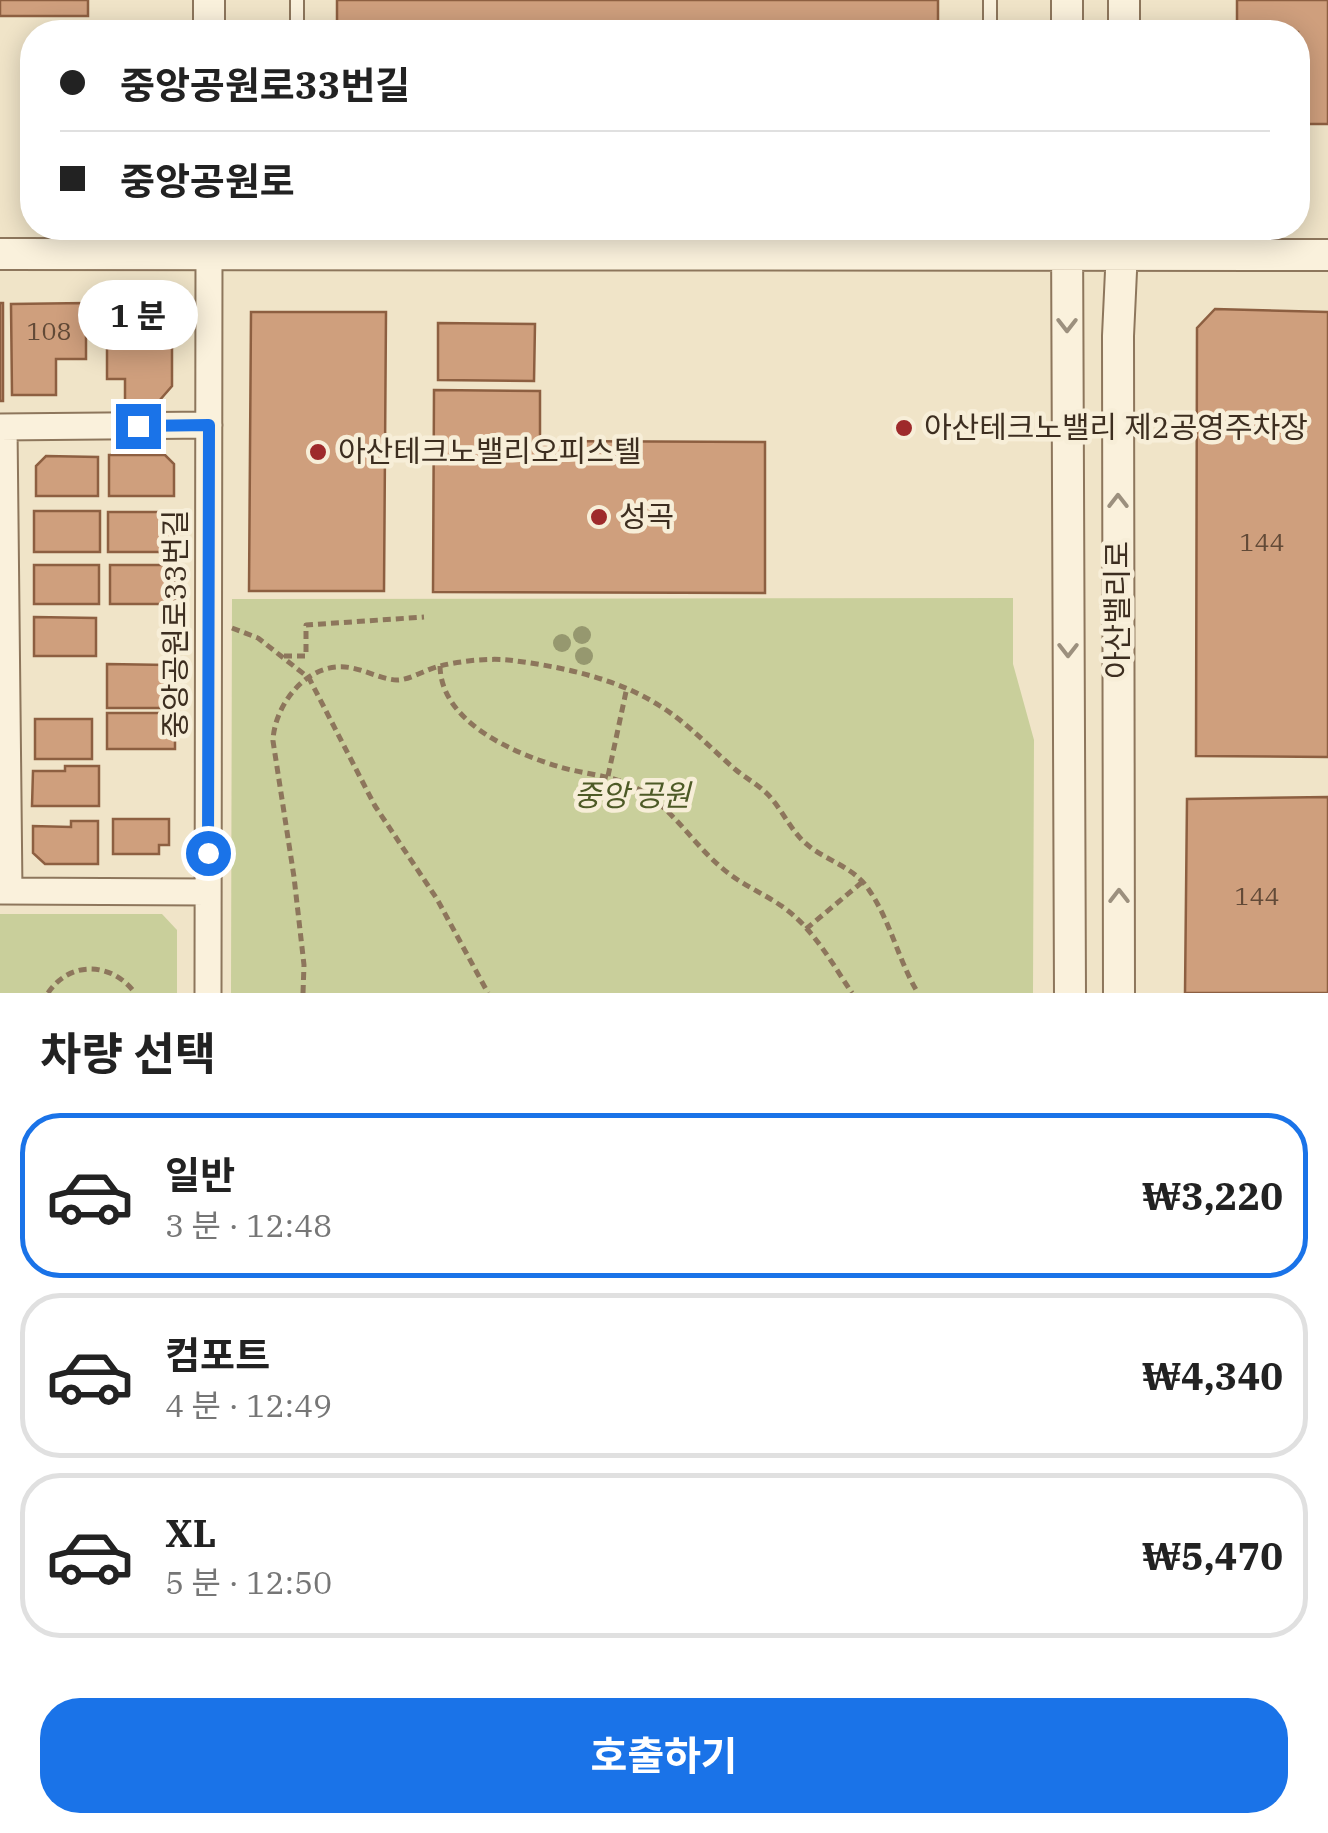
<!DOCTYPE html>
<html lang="ko">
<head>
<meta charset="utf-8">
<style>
  :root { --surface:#fff; --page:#f2f2f2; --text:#222; --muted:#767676; --line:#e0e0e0; --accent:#1a73e8 }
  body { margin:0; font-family:"IBM Plex Serif","Noto Sans KR",serif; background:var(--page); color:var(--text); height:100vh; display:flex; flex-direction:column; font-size:38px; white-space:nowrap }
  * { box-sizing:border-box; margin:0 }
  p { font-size:32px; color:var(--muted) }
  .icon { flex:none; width:55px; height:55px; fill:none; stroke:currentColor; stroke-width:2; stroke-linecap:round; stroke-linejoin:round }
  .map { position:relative; height:993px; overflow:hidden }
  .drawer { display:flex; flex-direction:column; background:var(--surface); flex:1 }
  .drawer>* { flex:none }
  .hud { position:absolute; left:20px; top:20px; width:1290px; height:220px; border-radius:40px; box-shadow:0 5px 25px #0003; display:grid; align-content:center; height:220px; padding:0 40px; background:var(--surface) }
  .end { position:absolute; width:45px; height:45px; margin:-22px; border:12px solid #1a73e8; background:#fff; box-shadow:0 0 0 5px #fff }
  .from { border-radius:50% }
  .bubble { position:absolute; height:70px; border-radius:35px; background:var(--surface); box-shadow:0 5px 25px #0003; font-size:32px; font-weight:700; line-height:70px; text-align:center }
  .hud b { display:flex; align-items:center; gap:35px; height:95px; font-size:38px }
  .hud b+b { border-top:2px solid var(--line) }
  .hud i { width:25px; height:25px; background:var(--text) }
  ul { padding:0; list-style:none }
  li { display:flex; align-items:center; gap:30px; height:165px; margin:0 20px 15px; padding:0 20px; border:5px solid var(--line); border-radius:40px }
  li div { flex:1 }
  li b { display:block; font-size:38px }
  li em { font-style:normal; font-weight:700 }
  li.on { border-color:var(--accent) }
  li>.icon { width:90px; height:90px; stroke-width:1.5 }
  h2 { padding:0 40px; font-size:45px; line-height:120px }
  .primary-button { display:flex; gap:20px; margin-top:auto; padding:20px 40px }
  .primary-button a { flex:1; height:115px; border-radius:40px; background:var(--accent); color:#fff; font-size:40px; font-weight:700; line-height:115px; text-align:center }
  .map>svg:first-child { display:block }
  .green { fill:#c9cf9b }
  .building { fill:#cf9f7d; stroke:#8d5f41; stroke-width:2.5 }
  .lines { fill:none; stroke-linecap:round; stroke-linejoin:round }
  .service-casing { stroke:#8d765c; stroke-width:16 }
  .minor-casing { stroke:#8d765c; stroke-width:29 }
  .tertiary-casing { stroke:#8d765c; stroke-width:34 }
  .path { stroke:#8d765c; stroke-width:5; stroke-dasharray:8 5; stroke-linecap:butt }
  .service { stroke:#faf1dc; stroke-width:12 }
  .minor { stroke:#faf1dc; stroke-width:25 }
  .tertiary { stroke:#faf1dc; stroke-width:30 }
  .tree { fill:#96986f }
  .oneway { stroke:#9c907e }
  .route { stroke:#1a73e8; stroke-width:12 }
  .poi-dot { fill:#9e2a2b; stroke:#f7eed8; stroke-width:4 }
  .labels { text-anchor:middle; stroke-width:9; stroke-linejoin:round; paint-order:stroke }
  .number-label { font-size:25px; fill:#624a37 }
  .poi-label { font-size:30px; fill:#3d2e20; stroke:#f7eed8; text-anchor:start }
  .street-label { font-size:30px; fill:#3d2e20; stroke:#f7eed8 }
  .park-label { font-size:30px; font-style:italic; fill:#4d5a26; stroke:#f7eed8 }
</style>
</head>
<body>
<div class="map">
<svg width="1328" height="993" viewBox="0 0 1328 993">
  <rect width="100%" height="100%" fill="#f0e4c8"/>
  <path class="green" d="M1013,598V664L1034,740L1033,993H231L232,599Z
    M0,914H162L177,930V993H0Z"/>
  <path class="building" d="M0,0H88V16H0Z
    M337,0H938V32H337Z
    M1237,0H1328V124H1298V32H1237Z
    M0,303H3V401H0Z
    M86,303V359H56V395H12L11,304Z
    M95,304H156L172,322V386L159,401H125V379H107V341H95Z
    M1215,309L1328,312V757L1196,756L1197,328Z
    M251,312H386L384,591H249Z
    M438,323L535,324L534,381L438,380Z
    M434,390L540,391V441L765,442V593L433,592Z
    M109,455H165L174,464V496H109Z
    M46,456L98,457V496H36V466Z
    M34,511H100V552H34Z
    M108,512H174V552H108Z
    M34,565H99V604H34Z
    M110,565H175V604H110Z
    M34,617L96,618V656H34Z
    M107,664L168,665V708H107Z
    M107,713H165V724H175V749H107Z
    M35,719H92V759H35Z
    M65,766H99V806H32L33,771H65Z
    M1328,797V993H1185L1187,799Z
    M113,819H169V845H159V854H113Z
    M71,821H98V864H45L33,853V826L71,827Z"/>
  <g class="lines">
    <defs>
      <path id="service" d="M297,32V0
        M990,32V0"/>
      <path id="minor" d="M0,427L209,425
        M4,427L9,891
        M0,891L208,892
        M208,993L209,255"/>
      <path id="tertiary" d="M1124,0V32
        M209,32V0
        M1067,32V0
        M1067,228L1070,993
        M0,254L1328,255
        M1119,993L1118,336L1123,228"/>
    </defs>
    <use href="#service" class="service-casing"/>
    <use href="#minor" class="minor-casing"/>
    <use href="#tertiary" class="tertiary-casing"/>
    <path class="path" d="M232,628L258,638L309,678L375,806L437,899L488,993
      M284,656H306V625L424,617
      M440,666C441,722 513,753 560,767C587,775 615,775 640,790C676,812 692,843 722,868C740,884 761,892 780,905C811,925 832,963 852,993
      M608,776L627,687
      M806,929L861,883
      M48,993C70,960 112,962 135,993
      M303,993L304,965L294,877L273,741C274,708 302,669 337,667C358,665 377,679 397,680C410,680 426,669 440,666C460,661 488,658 508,660C559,666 617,678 660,706C689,724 710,748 736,770C747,779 762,787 771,798C783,812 790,828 803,841C824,861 853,865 869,890C891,922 898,960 918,993"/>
    <use href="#service" class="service"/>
    <use href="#minor" class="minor"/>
    <use href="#tertiary" class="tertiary"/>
  </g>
  <g class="tree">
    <circle cx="582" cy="635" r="9"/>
    <circle cx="562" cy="643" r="9"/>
    <circle cx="584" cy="656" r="9"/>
  </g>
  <defs><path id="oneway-chevron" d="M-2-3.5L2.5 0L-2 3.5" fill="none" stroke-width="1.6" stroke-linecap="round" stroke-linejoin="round" transform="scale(2.5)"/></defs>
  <g class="oneway">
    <use href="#oneway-chevron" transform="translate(1067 325) rotate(90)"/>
    <use href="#oneway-chevron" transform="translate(1118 501) rotate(-90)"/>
    <use href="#oneway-chevron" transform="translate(1068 650) rotate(90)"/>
    <use href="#oneway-chevron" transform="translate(1119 896) rotate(-90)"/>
  </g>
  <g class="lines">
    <path class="route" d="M138,426L209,425L208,853"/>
  </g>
  <g class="poi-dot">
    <circle cx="904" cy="428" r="10"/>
    <circle cx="318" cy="452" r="10"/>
    <circle cx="599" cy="517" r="10"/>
  </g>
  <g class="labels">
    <g class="number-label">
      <text x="49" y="340">108</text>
      <text x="1262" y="551">144</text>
      <text x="1257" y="905">144</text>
    </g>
    <g class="poi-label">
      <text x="924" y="438">아산테크노밸리 제2공영주차장</text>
      <text x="338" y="462">아산테크노밸리오피스텔</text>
      <text x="619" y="527">성곡</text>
    </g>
    <g class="street-label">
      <text transform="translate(1118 610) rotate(-90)" y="10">아산밸리로</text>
      <text transform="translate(176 624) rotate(-90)" y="10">중앙공원로33번길</text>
    </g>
    <g class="park-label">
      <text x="632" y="806">중앙 공원</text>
    </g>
  </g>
</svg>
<i class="end from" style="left:208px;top:853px"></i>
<i class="end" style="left:138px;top:426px"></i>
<div class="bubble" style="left:78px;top:280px;width:120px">1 분</div>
<div class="hud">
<b><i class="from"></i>중앙공원로33번길</b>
<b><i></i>중앙공원로</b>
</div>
</div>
<section class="drawer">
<h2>차량 선택</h2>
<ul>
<li class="on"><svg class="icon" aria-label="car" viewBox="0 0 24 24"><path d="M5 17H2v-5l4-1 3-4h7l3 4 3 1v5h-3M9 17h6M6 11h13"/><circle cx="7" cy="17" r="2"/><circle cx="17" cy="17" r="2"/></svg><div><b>일반</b><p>3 분 · 12:48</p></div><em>₩3,220</em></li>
<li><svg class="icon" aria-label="car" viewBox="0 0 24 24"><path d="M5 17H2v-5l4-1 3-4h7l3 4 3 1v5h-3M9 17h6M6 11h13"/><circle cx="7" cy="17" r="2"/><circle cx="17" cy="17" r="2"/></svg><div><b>컴포트</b><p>4 분 · 12:49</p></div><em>₩4,340</em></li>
<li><svg class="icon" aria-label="car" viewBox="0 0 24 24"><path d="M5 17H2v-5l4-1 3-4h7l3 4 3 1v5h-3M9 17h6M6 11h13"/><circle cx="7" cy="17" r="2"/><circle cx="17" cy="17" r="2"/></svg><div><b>XL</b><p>5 분 · 12:50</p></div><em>₩5,470</em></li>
</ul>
<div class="primary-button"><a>호출하기</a></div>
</section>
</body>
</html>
